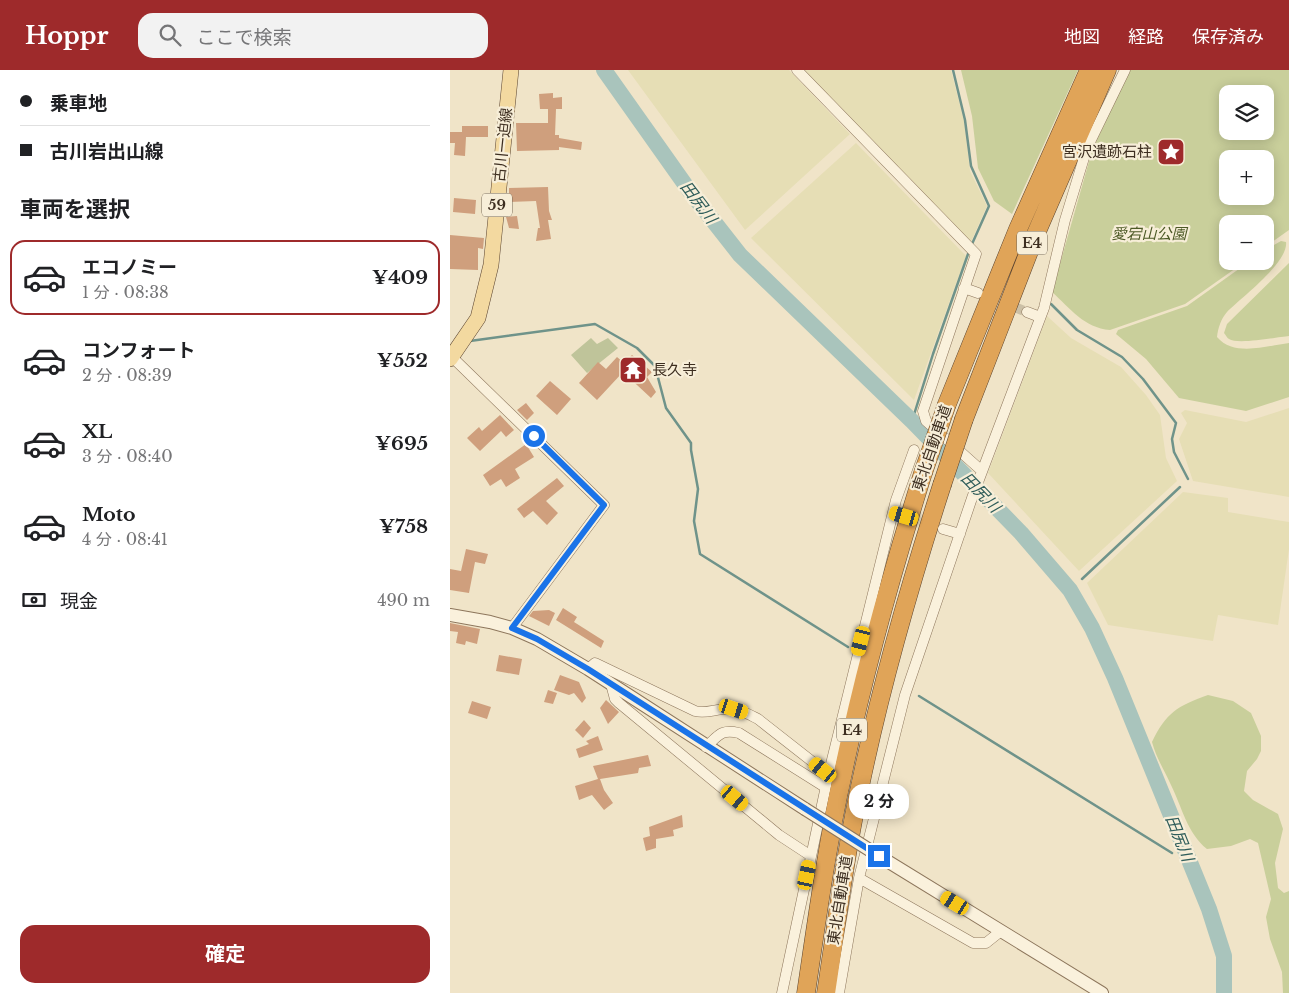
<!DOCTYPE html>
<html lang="ja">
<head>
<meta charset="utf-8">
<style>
  :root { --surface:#fff; --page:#f2f2f2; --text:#202124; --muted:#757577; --line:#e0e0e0; --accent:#9e2a2b }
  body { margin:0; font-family:"Libre Baskerville","Noto Sans JP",serif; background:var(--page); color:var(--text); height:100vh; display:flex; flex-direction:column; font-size:19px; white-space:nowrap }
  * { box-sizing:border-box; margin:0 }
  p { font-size:16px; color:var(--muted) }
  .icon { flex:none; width:28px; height:28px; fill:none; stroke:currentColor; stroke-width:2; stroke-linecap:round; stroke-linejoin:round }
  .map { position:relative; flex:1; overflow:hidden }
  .side { display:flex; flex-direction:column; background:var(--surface); width:450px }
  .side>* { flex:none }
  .banner { display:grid; align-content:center; height:110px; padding:0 20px; background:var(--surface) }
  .controls { position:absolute; left:769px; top:15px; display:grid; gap:10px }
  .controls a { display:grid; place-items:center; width:55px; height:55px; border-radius:10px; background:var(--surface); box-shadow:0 2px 12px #0003; font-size:25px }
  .end { position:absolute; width:22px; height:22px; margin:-11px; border:6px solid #1a73e8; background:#fff; box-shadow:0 0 0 2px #fff }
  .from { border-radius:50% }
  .bubble { position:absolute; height:35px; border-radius:15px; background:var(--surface); box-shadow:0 2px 12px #0003; font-size:16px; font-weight:700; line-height:35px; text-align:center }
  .car { position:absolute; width:15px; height:30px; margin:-15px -8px; border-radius:6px; box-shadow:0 0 4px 1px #0007; background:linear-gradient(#f5c518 24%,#345 0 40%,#f5c518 0 76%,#345 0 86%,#f5c518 0) }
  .banner b { display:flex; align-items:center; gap:18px; height:48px; font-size:19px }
  .banner b+b { border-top:1px solid var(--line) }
  .banner i { width:12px; height:12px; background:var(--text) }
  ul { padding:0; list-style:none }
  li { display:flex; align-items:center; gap:15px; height:75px; margin:0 10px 8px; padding:0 10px; border:2px solid transparent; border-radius:15px }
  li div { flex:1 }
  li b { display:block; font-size:19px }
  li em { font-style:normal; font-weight:700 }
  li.current { border-color:var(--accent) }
  li>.icon { width:45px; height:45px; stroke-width:1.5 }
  h2 { padding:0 20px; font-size:22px; line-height:60px }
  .pay { display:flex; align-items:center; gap:12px; height:55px; padding:0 20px; font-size:19px }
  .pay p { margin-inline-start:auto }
  .primary-button { display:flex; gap:10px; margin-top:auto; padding:10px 20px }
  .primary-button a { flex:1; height:58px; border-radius:15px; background:var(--accent); color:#fff; font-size:20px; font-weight:700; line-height:58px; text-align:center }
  header { display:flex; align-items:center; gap:30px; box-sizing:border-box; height:70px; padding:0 25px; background:var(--accent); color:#fff }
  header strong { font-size:24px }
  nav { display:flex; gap:28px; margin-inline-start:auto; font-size:18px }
  .search { width:350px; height:45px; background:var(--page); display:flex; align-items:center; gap:12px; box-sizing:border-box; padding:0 18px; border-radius:15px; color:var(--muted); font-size:19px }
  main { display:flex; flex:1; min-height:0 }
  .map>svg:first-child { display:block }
  .farmland { fill:#e6deb5 }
  .green { fill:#c9cf9b; fill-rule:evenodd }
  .cemetery { fill:#bfc49a }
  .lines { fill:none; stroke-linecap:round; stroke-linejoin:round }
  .stream { stroke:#6f938a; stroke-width:2.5 }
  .river { stroke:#a9c4bc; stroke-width:16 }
  .building { fill:#cf9f7d }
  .minor-tunnel { stroke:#ccc0a6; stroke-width:10; stroke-dasharray:10 5; stroke-linecap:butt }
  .minor-casing { stroke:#8d765c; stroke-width:11 }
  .tertiary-casing { stroke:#8d765c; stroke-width:14 }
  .primary-casing { stroke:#5b4430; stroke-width:16 }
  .motorway-casing { stroke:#5b4430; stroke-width:19 }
  .minor { stroke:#faf1dc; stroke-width:10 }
  .tertiary { stroke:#faf1dc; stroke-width:12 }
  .primary { stroke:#f3d9a0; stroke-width:15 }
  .motorway { stroke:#e0a458; stroke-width:18 }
  .tertiary-bridge-casing { stroke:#8d765c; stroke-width:14; stroke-linecap:butt }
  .motorway-bridge-casing { stroke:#5b4430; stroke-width:19; stroke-linecap:butt }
  .tertiary-bridge { stroke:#faf1dc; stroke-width:12 }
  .motorway-bridge { stroke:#e0a458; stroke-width:18 }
  .route { stroke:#1a73e8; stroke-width:6 }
  .labels { text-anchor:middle; stroke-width:4.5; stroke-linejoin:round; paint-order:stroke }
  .shield { fill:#f7eed8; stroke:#756857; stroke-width:1 }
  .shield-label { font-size:14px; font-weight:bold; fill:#3d2e20 }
  .street-label { font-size:15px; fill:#3d2e20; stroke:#f7eed8 }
  .poi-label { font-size:15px; fill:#3d2e20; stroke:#f7eed8; text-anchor:end }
  .park-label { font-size:15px; font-style:italic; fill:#4d5a26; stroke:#f7eed8 }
  .water-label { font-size:16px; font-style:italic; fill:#2f5d5a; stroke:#f7eed8 }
</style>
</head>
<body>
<header>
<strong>Hoppr</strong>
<div class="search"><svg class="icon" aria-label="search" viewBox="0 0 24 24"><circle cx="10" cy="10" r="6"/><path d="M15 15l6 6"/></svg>ここで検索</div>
<nav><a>地図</a><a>経路</a><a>保存済み</a></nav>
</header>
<main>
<section class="side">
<div class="banner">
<b><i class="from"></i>乗車地</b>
<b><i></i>古川岩出山線</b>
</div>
<h2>車両を選択</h2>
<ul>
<li class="current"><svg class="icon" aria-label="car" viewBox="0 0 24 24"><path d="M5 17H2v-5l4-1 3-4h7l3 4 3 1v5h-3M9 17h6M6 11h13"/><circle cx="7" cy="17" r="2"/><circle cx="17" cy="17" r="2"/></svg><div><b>エコノミー</b><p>1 分 · 08:38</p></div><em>¥409</em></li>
<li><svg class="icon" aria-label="car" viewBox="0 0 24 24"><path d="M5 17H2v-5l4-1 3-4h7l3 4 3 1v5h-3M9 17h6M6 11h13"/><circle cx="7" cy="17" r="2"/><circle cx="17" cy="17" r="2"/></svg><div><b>コンフォート</b><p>2 分 · 08:39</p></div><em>¥552</em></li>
<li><svg class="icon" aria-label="car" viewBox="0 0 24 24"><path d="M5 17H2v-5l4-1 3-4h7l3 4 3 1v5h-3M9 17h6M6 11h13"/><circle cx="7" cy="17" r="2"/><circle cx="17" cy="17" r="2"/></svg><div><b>XL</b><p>3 分 · 08:40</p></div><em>¥695</em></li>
<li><svg class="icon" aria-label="car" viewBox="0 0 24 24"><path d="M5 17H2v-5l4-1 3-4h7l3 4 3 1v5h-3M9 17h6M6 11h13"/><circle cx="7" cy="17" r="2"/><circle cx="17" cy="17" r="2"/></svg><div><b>Moto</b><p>4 分 · 08:41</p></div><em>¥758</em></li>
</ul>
<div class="pay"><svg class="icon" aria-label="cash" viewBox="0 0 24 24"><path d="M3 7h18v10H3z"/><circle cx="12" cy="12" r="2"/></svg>現金<p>490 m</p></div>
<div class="primary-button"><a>確定</a></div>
</section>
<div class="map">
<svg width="839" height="923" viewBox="0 0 839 923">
  <rect width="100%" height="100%" fill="#f0e4c8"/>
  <path class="farmland" d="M178,0H339L400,64L295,160Z
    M353,0H501L514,51L520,101L537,136L520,174Z
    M406,73L516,186L464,330L301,168Z
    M597,246L621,268L671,297L696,325L710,345L716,388L727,411L629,501L538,403Z
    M839,338V427L743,411L729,369L737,353L731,343L735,340L796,352Z
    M733,422L778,428V442L839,452V479L828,555L768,545L763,571L658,555L637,513Z"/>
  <path class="green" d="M511,0H628L562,144L544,131L528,98L522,46Z
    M679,0H839V160L815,177V154H778V191H796L735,234L660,260C634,258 620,238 602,222L642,81ZM778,24H815V61H778ZM778,89H815V126H778Z
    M831,171L836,172C839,192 790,229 777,242C771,249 768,258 767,267C784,287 816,276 839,273V327L796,341L729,328L696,289L666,264L668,260L737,236L800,191H815V180Z
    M839,193V266C827,267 788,275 779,269C777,268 776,265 774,263L777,254Z
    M758,625L783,631L801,643L811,666V681L807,689L797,701L794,721L803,730L828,744L833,759L825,793L828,818L834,823L839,821V923H833L832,902L820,869L816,847L821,829L808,773L800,769L781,776L757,779C737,763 732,737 721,715C714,699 707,690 702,672C716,643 727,636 758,625Z"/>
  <path class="cemetery" d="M141,268L147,274L158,268L168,278L137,303L121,285Z"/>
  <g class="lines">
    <path class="stream" d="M503,0L515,50L521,96L539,136L522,174
      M601,234L627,260L672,287L693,309L726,353L722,369L724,382L738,409
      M20,271L145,254L187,278L205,296L216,338L241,373V380L248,419L244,451L250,484L398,577
      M462,351L483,284L518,184
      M632,509L730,417
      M620,520L622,519
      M469,626L722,783
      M728,780L733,778"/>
    <path class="river" d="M154,0L239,120L290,185L462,351L571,463L620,520L642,558L665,608L759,839L774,886V923"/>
  </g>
  <path class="building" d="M103,23V28L112,27V39H106L105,65H109V68L132,72L131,80L109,77V80L67,81L66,53H98V39H90L89,24Z
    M12,56H38V67H16L15,86L4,85L5,73H0V62H12Z
    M98,117L99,141L102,150H98L101,169L86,171L88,158H90L86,131L59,132V118Z
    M4,128L26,130L25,144L3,142Z
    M67,146L69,159L59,158L56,147Z
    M0,165L34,168L33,179L28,178V200L0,199Z
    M182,285L202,302L197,307L206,322L201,328L173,302L147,330L129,313L148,292L156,299L167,287L174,293Z
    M100,311L121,329L107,345L86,326Z
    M76,333L84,343L77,350L67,340Z
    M50,345L64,360L56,367L51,361L30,381L17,368L29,357L32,361Z
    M76,374L84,387L65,399L70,408L56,417L51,409L40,416L33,405Z
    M107,408L114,416L96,431L108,443L97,455L83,441L74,448L67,439Z
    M16,479L38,484L35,494L25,492L19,523L0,520V499L11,501Z
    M113,538L127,547L124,552L154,571L151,578L106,550Z
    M99,540L105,543L99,556L79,546L83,541Z
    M0,553L30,559L27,574L16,571L15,575L6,573L8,562L0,561Z
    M49,585L72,589L69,605L46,601Z
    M110,605L129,612L136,628L132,633L124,623L119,625L104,620Z
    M98,620L107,623L103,634L94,632Z
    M156,630L169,642L158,654L150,638Z
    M22,631L41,637L37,649L18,643Z
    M134,650L141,658L133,668L125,660Z
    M148,666L153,680L129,688L126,679L139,674L136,671Z
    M198,685L201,696L189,698L188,703L150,709L154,720L163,733L154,740L142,725L129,730L125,716L148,709L143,696Z
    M232,745L233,757L223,760L224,766L206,769V778L196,781L193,768L200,766L199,757Z"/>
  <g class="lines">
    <path class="minor-tunnel" d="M536,226L577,242"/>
    <defs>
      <path id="minor" d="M347,0L526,184L473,341L476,351L532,401
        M514,218L528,223
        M577,242L590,247
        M2,287L154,435L62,558
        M493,459L510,464
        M138,599L145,593L245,641C256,644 265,639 277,639C288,638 298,644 308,649L373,700L379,702
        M161,614L165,629L169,633L329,765L361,786
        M256,677C269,665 271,659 289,663L375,717
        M409,808L523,873H536L551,861
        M332,923L379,702L446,430L464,380
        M389,923L409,808L455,625L522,428L594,238L615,150L637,78L675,0"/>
      <path id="tertiary" d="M0,545L40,552L62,558L87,569L138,599L355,739
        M429,786L652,923"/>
      <path id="primary" d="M0,289L28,248L41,195L61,0"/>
      <path id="motorway" d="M497,334L568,159L639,0
        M514,349L585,166L657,0
        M356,923C367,849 377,775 393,703C414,601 442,502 473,403
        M376,923C387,851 396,778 412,707C433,608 461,511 492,415"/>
    </defs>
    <use href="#minor" class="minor-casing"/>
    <use href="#tertiary" class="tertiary-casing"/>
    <use href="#primary" class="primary-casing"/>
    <use href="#motorway" class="motorway-casing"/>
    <use href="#minor" class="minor"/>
    <use href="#tertiary" class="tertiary"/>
    <use href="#primary" class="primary"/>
    <use href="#motorway" class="motorway"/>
    <defs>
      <path id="tertiary-bridge" d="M355,739L429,786"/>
      <path id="motorway-bridge" d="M473,403L497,334
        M492,415L514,349"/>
    </defs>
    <use href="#tertiary-bridge" class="tertiary-bridge-casing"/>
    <use href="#motorway-bridge" class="motorway-bridge-casing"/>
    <use href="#tertiary-bridge" class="tertiary-bridge"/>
    <use href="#motorway-bridge" class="motorway-bridge"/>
  </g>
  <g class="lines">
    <path class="route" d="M84,366L154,435L62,558L87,569L138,599L429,786"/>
  </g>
  <defs>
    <symbol id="sight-square" viewBox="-11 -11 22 22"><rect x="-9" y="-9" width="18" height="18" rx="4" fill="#9e2a2b" stroke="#f7eed8"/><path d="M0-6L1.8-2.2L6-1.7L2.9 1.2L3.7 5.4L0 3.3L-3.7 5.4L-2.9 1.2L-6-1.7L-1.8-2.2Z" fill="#fff"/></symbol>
    <symbol id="temple-square" viewBox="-11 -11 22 22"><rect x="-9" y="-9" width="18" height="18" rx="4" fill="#9e2a2b" stroke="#f7eed8"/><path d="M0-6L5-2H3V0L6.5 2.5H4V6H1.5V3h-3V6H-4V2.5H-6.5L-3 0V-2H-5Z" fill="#fff"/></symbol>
  </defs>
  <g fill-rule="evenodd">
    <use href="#sight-square" x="705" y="66" width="32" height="32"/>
    <use href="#temple-square" x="167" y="284" width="32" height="32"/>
  </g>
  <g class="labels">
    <g class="shield">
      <rect x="32" y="123.5" width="30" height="23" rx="4"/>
      <rect x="567" y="161.5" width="30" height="23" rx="4"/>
      <rect x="387" y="648.5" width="30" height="23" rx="4"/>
    </g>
    <g class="shield-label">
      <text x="47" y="140">59</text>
      <text x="582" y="178">E4</text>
      <text x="402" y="665">E4</text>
    </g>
    <g class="street-label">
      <text transform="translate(53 75) rotate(-84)" y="5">古川一迫線</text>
      <text transform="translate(482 378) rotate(-71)" y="5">東北自動車道</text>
      <text transform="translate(390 830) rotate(-81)" y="5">東北自動車道</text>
    </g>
    <g class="poi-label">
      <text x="702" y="87">宮沢遺跡石柱</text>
      <text x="202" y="305" text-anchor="start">長久寺</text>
    </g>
    <g class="park-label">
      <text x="699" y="169">愛宕山公園</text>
    </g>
    <g class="water-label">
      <text transform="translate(249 132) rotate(53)" y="6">田尻川</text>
      <text transform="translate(531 422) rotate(46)" y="6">田尻川</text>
      <text transform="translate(730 768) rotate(68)" y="6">田尻川</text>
    </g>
  </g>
</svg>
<div class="controls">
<a><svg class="icon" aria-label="layers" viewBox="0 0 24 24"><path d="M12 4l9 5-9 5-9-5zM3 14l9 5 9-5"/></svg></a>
<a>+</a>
<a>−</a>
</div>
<i class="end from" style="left:84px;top:366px"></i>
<i class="end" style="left:429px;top:786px"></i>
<div class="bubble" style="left:399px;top:714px;width:60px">2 分</div>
<i class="car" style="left:454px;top:446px;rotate:286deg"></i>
<i class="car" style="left:411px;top:571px;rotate:194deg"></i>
<i class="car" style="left:284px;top:639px;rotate:108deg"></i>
<i class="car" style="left:373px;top:700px;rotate:309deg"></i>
<i class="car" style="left:285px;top:728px;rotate:130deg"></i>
<i class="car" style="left:357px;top:805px;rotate:12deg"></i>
<i class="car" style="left:505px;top:833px;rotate:301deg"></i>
</div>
</main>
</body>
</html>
